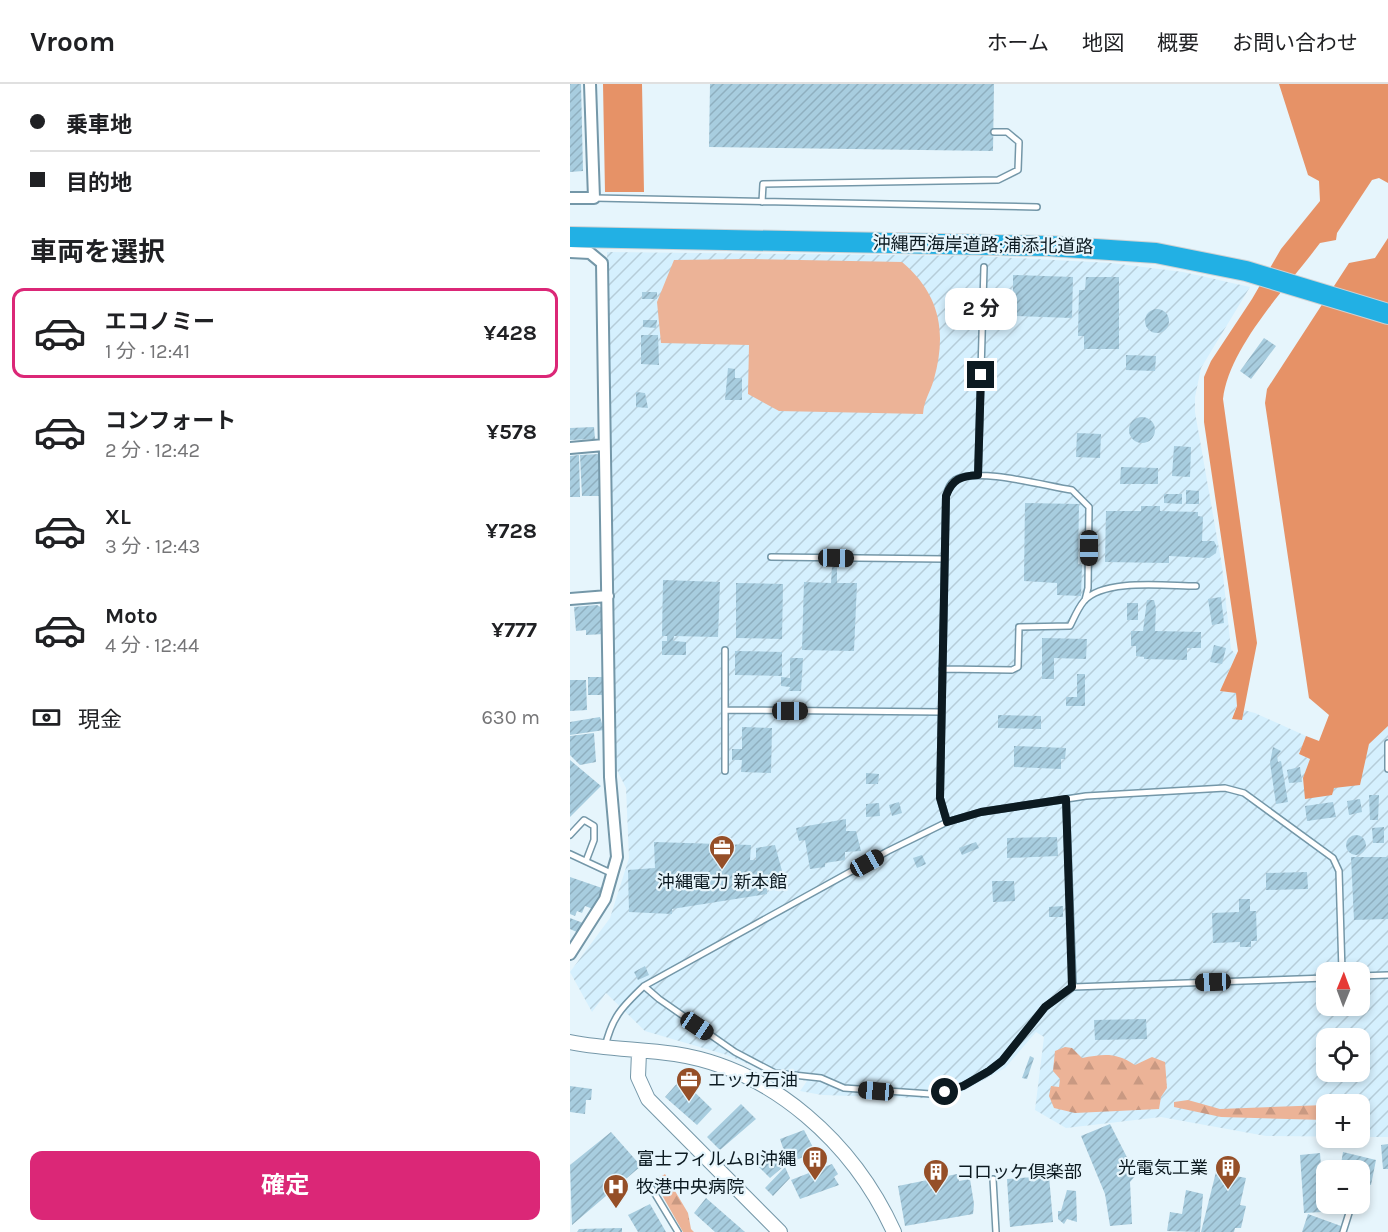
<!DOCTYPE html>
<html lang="ja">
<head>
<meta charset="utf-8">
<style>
  :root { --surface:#fff; --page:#f2f2f2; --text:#202124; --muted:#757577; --line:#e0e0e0; --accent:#db2777 }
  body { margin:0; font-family:Karla,"Noto Sans JP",sans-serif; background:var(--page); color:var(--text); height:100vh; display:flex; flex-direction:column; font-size:22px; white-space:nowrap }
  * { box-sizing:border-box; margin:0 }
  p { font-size:20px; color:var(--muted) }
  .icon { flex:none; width:33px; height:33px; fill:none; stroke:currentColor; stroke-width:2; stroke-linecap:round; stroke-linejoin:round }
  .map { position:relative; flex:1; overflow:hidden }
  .sheet { display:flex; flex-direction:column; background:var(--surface); width:570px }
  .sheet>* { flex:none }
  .banner { display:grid; align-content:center; height:132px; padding:0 30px; background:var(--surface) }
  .needle { width:39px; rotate:1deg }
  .tools { position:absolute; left:746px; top:878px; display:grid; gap:12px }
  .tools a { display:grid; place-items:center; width:54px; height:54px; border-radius:12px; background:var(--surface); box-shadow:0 3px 9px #0003; font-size:30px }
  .end { position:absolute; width:27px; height:27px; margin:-14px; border:8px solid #0c1a21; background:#fff; box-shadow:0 0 0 3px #fff }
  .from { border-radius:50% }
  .bubble { position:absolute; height:42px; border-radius:12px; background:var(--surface); box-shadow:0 3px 9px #0003; font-size:20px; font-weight:700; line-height:42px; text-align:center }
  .car { position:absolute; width:18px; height:36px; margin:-18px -9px; border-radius:8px; box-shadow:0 0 4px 2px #0007; background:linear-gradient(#222 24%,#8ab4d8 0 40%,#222 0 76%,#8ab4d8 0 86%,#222 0) }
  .banner b { display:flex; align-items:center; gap:21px; height:57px; font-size:22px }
  .banner b+b { border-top:2px solid var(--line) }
  .banner i { width:15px; height:15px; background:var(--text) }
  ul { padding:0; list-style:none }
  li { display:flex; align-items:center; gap:18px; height:90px; margin:0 12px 9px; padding:0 18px; border:3px solid transparent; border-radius:12px }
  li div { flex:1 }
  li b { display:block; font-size:22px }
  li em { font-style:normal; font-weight:700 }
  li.on { border-color:var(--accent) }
  li>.icon { width:54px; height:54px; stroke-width:1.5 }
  h2 { padding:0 30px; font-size:27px; line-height:72px }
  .pay { display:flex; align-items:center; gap:15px; height:66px; padding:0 30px; font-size:22px }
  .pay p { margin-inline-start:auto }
  .cta { display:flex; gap:12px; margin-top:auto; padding:12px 30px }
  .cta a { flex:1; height:69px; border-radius:12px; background:var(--accent); color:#fff; font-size:24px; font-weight:700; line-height:69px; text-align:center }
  header { display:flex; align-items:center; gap:36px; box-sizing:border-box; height:84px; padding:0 30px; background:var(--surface); border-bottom:2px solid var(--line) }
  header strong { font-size:28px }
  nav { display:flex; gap:33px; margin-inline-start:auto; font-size:21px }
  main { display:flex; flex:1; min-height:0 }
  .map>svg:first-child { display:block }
  .industrial { fill:url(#industrial-furrows); fill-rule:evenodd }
  .grass { fill:#ecb397 }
  .forest { fill:url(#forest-firs) }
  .water { fill:#e69267 }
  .building { fill:url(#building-hatch) }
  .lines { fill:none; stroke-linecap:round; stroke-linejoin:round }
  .service-casing { stroke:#7497a8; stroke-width:8 }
  .minor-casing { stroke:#7497a8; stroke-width:14 }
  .tertiary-casing { stroke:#7497a8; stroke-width:16 }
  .motorway-casing { stroke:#ced1d3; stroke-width:22 }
  .service { stroke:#fff; stroke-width:5 }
  .minor { stroke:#fff; stroke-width:10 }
  .tertiary { stroke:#fff; stroke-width:14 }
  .motorway { stroke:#22b0e4; stroke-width:20 }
  .route { stroke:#0c1a21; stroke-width:8 }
  .labels { text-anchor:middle; stroke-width:4.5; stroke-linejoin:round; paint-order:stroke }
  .street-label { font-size:18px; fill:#0c1a21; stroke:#e6f5fc }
  .poi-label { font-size:18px; fill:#0c1a21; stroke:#e6f5fc; text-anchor:start }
</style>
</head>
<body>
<header>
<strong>Vroom</strong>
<nav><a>ホーム</a><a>地図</a><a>概要</a><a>お問い合わせ</a></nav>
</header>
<main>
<section class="sheet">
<div class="banner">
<b><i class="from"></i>乗車地</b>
<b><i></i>目的地</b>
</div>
<h2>車両を選択</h2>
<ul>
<li class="on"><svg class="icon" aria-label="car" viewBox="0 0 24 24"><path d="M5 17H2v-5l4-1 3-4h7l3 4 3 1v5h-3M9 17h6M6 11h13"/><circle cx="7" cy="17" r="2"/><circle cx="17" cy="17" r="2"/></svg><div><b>エコノミー</b><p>1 分 · 12:41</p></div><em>¥428</em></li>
<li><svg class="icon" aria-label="car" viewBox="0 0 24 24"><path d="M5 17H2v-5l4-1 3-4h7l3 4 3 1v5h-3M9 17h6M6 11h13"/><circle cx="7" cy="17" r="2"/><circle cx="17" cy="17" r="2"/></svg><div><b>コンフォート</b><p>2 分 · 12:42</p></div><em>¥578</em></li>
<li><svg class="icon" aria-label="car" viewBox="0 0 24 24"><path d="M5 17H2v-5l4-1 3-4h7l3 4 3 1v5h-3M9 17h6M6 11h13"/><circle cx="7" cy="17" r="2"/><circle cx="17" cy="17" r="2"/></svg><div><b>XL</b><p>3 分 · 12:43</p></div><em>¥728</em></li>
<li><svg class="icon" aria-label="car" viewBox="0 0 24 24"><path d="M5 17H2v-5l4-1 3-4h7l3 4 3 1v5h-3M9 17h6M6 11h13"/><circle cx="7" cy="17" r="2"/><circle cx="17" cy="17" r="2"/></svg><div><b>Moto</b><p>4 分 · 12:44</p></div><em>¥777</em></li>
</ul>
<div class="pay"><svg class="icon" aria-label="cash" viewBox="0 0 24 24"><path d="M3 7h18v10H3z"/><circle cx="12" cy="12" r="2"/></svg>現金<p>630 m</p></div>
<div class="cta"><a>確定</a></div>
</section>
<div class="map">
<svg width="818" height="1148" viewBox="0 0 818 1148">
  <defs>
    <pattern id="industrial-furrows" width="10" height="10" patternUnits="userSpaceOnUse" patternTransform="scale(1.5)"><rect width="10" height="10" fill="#d5f0fe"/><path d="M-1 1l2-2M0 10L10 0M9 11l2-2" fill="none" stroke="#b6cdd9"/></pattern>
    <pattern id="forest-firs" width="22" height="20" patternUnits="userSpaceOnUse" patternTransform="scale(1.5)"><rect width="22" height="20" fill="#ecb397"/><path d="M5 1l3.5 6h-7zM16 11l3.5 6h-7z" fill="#c99982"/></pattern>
    <pattern id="building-hatch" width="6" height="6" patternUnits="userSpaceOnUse" patternTransform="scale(1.5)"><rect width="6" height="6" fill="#a8cddf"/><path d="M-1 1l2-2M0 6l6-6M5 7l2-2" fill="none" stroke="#8fafbf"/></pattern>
  </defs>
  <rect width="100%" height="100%" fill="#e6f5fc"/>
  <path class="industrial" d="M37,168L406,172L541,179L613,188L680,203L631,284L625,313V328L652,482L661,565L666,571L650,607L666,609L667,621L662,634L672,636L673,626L685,629L736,652L729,670L740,675L763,704L796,668L799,659L818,642V1053L696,1052L591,1033L496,1044L465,1026L474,953L466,948L435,984L379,1015L252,1011L230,1007L237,997L199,989L157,971L75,947L36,909L22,928L0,888L40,834L59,774L56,704L46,684ZM756,888H789V921H756ZM756,954H789V987H756ZM756,1020H789V1053H756Z"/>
  <path class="grass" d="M178,175L332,178C370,210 377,248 364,295C360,309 354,316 353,330L209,327L178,310L179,261L91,259L87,218L104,176Z"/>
  <path class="forest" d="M495,963L502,964L512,974C533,970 546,968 565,981L582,973L595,978L597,1004L591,1013L589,1025L505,1029L484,1024L479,1012L481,1002L489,1003L490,995L483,987L485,967Z
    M618,1016L650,1025L756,1021V1036L651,1033L604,1023V1018Z
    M95,1090L118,1129L121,1145L124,1148H113L84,1097Z"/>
  <path class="water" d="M33,0H72L74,108H35Z
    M709,0H818V99L809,94L802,96L767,149L766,156L750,159C719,201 659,262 653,315L687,559L672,636L662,635L667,622L666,609L650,607L668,567L634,338V293L641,277L682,215L711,165L750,117L749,97L738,91Z
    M818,154V642L799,660L790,701L764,704L762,711L735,715L733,694L740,675L729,670L736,652L749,657L759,631L739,614L695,319L697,305L779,179L805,174Z"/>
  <path class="building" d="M0,0H11L13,87L0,88Z
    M140,0H424L423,67L139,63Z
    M443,191L503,193L502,234L443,232Z
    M516,193H549V265H514V252H508L509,206H515Z
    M72,208H87V215H72Z
    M575 237a12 12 0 1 1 24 0a12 12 0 1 1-24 0Z
    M73,236H87L86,244L73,243Z
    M71,251H88L89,281L71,280Z
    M694,254L706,262L681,295L670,287Z
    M556,271L586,272L585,287L556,286Z
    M158,284L165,285V294H172V316H155Z
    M66,308L75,309L78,324L66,323Z
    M559 346a13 13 0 1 1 26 0a13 13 0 1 1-26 0Z
    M24,343L25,355L0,356V344Z
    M507,349L531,350L530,374L506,373Z
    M604,362L621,363L620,393L602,392Z
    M30,370L31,412H12L10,371Z
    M9,371L10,413H0V372Z
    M551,383L588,384V400H550Z
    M616,406L629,407V420H616Z
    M594,410H612V420L594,419Z
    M455,419L509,420L508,480L512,481L511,512L487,511V499L454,497Z
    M571,422H590V427L628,428V432L633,433L632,457H644L647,463L646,469L639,474L599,472V479L535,478L536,427H571Z
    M262,483H267V499H287L284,567L232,566L234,498L261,499Z
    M93,496L150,498L148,553L104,552L103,557L116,558V571H92V557H97V552H92Z
    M166,499L213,500L212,555L166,554Z
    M651,513L654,539L642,541L638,515Z
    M577,516H584L586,524L585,547L631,548V564H617V576L574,575V573L566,572V562H561V547H573Z
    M557,519H568V536H557Z
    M27,521L32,524L34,550L16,551V546L6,547L4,523Z
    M472,554L517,555L516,575L484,574V595H472Z
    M644,561L656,564L652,580L640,578Z
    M165,567L212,568V592L165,591Z
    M220,574H233L231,607H219L220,603L211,602V593L220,594Z
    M507,590H515V622H496V613H507Z
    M18,593H33L34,611H18Z
    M0,596H16L17,626L0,627Z
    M428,631L471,632V645L428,644Z
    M30,633L34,646L0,651V638Z
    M172,643L202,644L201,689L171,688L172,676H162V665H172Z
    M24,649L26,678L10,681L0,671V652Z
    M444,662L496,664L495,675H491V685L444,683Z
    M703,663L711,667L707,672L708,678L711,677L718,718L706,720L700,679Z
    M0,676L31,702L0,733Z
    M730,683L732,698L719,699L717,686Z
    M296,689L309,690L308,700H296Z
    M799,711H809L808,736H800Z
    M790,715L792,728L779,731L777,717Z
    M329,718L332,729L322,732L319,721Z
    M763,718L766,733L737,737L735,722Z
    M309,719L310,732L296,733V720Z
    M276,735V747H286L291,767L275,768V776L255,779V783L240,785L235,756L229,757L226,744Z
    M814,743V759H803L802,744Z
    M776 761a10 10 0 1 1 20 0a10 10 0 1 1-20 0Z
    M487,753L488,772L437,774V754Z
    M84,758L181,761L180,776H186V764L205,761L215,798L197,802V810L102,825V830L59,828L58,786L85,784Z
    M406,758L409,764L392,771L389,764Z
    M352,771L356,780L347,784L343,774Z
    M781,773H818V835L784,836Z
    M737,788L738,805L696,806V789Z
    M0,793L32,804L23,825L15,822L12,829L7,827L5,832L0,830Z
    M422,797H444L445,817L423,818Z
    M669,815H680V827H686L687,857H681V863H670V858L643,859L642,829L669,828Z
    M493,822V833H479V823Z
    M0,834L13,839L9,849L0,845Z
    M75,882L79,891L68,896L64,888Z
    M576,935L577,955L525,956L524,936Z
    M460,972L464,974L457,995L452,994Z
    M111,995L142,1025L127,1041L95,1013Z
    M0,1002L22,1005L21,1016H16L15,1030L0,1028Z
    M171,1020L186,1035L150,1066L137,1053Z
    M540,1040L566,1091L560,1098L562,1140L540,1142L535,1110L511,1052Z
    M234,1046L246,1069L222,1077L220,1072L216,1073L210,1055Z
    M41,1048L71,1082L2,1141L0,1081Z
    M818,1060V1085H813L811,1061Z
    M773,1068L806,1076L801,1101L789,1099V1086H770Z
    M202,1069L214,1082L200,1094L188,1082Z
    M750,1069L751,1082H748L752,1128L734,1129L730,1071Z
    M262,1080L268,1090L264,1093L269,1101L230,1115L221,1096Z
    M215,1083L220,1094L203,1112L195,1104Z
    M646,1088L676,1094L670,1121L676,1122L671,1144H665L664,1148H631Z
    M387,1090L389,1097L400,1095L404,1120L403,1130L335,1142L328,1102Z
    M479,1092L483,1138L440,1143L437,1095Z
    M497,1106L506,1107L507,1138L497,1135L494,1140L488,1135V1127H491Z
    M616,1106L633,1110L630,1148L597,1147L600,1128L612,1130Z
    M136,1114L175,1148H145L124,1129Z
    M80,1120L96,1148H68L58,1131Z
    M738,1130L771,1142L769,1148H732Z
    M52,1144V1148H7L9,1145Z"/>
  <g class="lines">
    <defs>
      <path id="service" d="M24,114L467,123
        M192,118L193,100L428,96L448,86L449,58L437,48H424
        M408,391L414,183
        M201,473L374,475
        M372,585L442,586L448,583L449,543L500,542C504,534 508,524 514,517C534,494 597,502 626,502
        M155,626V566
        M818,659V685
        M155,687V626L371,628
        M496,715L503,903
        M377,738L370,714L376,412C378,406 379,400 385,396C408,383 475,402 502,406L519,423L518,504L515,516
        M0,751L14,736L24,742V756L16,777
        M0,770L43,790
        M789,892L818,891
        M74,902L89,915L165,968L205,989L251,994L274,1004L361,1010L393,1002L419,987L432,977L475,923L503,903L756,894
        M35,963C42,933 52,923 74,902L318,767L377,738L411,728L516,712L655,704L674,709L763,774L769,787L772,888
        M423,1095L426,1148
        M82,1105L108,1148
        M773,1148L779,1129"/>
      <path id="minor" d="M0,114H24L20,0
        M0,168L20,169L32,179L40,693L47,773L35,815L0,870
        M0,364L34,361
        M0,515L38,512"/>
      <path id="tertiary" d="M0,958C35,965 70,965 105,970C203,985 284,1060 324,1148
        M69,968L68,993L78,1015L210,1148"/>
      <path id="motorway" d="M0,153L479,162L586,169L676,187L818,230"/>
    </defs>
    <use href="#service" class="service-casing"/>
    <use href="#minor" class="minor-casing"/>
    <use href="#tertiary" class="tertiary-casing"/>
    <use href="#motorway" class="motorway-casing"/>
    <use href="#service" class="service"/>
    <use href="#minor" class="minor"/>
    <use href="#tertiary" class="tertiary"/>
    <use href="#motorway" class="motorway"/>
  </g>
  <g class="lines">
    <path class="route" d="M375,1008L393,1002L419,987L432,977L475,923L502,903L496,715L411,728L377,738L370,714L376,412C382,395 391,392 408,391L411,291"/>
  </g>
  <defs>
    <symbol id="office-pin" viewBox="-11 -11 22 30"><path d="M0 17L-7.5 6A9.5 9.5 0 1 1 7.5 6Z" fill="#954f28" stroke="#e6f5fc"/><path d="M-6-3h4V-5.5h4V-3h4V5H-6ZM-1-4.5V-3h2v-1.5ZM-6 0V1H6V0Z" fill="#fff"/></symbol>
    <symbol id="building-pin" viewBox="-11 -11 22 30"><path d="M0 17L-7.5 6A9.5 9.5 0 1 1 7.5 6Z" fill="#954f28" stroke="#e6f5fc"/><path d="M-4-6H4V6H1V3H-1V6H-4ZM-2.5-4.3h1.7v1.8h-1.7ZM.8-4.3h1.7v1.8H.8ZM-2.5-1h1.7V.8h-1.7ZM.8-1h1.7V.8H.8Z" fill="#fff"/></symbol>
    <symbol id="hospital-pin" viewBox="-11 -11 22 30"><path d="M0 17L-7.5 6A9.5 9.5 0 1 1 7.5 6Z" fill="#954f28" stroke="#e6f5fc"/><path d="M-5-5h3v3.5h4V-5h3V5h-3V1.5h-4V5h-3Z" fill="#fff"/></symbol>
  </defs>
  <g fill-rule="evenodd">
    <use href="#office-pin" x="137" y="749" width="30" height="40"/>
    <use href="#office-pin" x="104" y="981" width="30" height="40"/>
    <use href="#building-pin" x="230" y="1060" width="30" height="40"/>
    <use href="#building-pin" x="643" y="1069" width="30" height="40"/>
    <use href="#building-pin" x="351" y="1073" width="30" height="40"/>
    <use href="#hospital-pin" x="31" y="1088" width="30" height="40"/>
  </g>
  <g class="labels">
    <g class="street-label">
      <text transform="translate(413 161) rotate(1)" y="6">沖縄西海岸道路;浦添北道路</text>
    </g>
    <g class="poi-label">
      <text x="152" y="804" text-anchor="middle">沖縄電力 新本館</text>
      <text x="138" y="1002">エッカ石油</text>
      <text x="226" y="1081" text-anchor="end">富士フィルムBI沖縄</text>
      <text x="638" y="1090" text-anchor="end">光電気工業</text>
      <text x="386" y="1094">コロッケ倶楽部</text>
      <text x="66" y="1109">牧港中央病院</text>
    </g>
  </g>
</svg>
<div class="tools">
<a><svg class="needle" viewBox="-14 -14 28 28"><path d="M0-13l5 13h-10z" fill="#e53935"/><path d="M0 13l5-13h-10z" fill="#757577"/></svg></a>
<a><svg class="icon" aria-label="locate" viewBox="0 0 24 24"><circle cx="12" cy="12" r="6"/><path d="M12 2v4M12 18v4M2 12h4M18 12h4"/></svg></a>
<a>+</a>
<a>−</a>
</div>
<i class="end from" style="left:375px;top:1008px"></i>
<i class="end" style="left:411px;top:291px"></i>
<div class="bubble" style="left:375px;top:204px;width:72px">2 分</div>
<i class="car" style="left:519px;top:464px;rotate:180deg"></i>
<i class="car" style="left:266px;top:474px;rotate:91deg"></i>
<i class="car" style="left:220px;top:627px;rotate:90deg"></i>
<i class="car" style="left:297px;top:779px;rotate:61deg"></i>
<i class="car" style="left:643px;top:898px;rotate:268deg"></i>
<i class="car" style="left:127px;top:942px;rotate:124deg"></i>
<i class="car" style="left:306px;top:1007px;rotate:275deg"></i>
</div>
</main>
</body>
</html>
